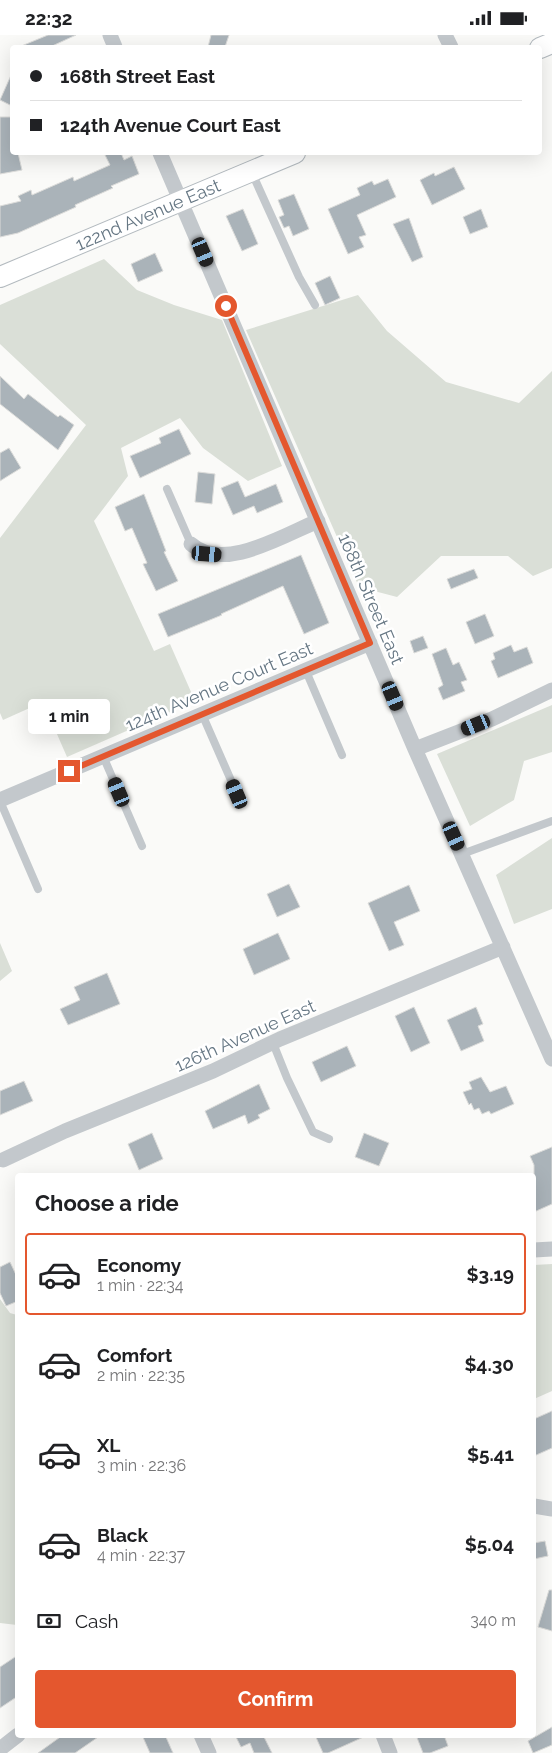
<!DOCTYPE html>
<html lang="en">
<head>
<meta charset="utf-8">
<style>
  :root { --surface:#fff; --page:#f2f2f2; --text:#202124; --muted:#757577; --line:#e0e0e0; --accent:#e4572e }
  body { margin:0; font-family:Raleway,sans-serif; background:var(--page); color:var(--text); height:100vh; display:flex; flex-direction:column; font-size:19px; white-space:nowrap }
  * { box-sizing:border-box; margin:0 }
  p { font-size:16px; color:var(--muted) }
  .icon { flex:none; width:28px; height:28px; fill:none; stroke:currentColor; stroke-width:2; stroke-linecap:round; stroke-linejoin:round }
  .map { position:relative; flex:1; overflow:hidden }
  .details { position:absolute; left:15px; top:1138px; width:521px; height:565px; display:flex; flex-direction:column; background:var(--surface); border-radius:5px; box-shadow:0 5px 20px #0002 }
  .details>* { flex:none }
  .banner { position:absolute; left:10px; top:10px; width:532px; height:110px; border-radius:5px; box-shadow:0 5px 20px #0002; display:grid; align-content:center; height:110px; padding:0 20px; background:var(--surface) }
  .end { position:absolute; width:22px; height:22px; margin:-11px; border:6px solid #e4572e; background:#fff; box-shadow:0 0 0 2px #fff }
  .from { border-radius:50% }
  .bubble { position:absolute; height:35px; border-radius:5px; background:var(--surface); box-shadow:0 5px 20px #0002; font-size:16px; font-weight:700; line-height:35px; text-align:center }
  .car { position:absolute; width:15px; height:30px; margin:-15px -8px; border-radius:6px; box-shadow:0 0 4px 1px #0007; background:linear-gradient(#222 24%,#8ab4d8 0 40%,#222 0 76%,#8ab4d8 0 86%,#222 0) }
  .banner b { display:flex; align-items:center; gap:18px; height:48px; font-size:19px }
  .banner b+b { border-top:1px solid var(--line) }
  .banner i { width:12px; height:12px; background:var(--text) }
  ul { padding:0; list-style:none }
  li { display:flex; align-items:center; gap:15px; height:82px; margin:0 10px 8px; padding:0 10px; border:2px solid transparent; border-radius:5px }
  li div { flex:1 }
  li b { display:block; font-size:19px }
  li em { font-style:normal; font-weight:700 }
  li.on { border-color:var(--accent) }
  li>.icon { width:45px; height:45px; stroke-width:1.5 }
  h2 { padding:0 20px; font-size:22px; line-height:60px }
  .pay { display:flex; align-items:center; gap:12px; height:55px; padding:0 20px; font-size:19px }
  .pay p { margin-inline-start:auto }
  .action { display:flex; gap:10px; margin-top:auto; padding:10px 20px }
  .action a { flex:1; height:58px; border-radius:5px; background:var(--accent); color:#fff; font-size:20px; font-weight:700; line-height:58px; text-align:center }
  .status { display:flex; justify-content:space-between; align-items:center; height:35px; padding:0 25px; background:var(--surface); direction:ltr }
  .status svg { height:14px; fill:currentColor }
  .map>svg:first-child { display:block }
  .green { fill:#dadfd7 }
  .building { fill:#aab3b9; stroke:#dcdcda }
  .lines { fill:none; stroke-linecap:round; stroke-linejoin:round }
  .secondary-casing { stroke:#b3babf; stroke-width:22 }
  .lane { stroke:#c3c8cc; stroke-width:8 }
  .street { stroke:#c3c8cc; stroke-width:15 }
  .secondary { stroke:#fff; stroke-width:20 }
  .route { stroke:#e4572e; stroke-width:6 }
  .labels { text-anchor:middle; stroke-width:5; stroke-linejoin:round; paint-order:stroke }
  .street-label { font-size:18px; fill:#657683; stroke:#fff }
</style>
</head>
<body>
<div class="status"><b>22:32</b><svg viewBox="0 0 49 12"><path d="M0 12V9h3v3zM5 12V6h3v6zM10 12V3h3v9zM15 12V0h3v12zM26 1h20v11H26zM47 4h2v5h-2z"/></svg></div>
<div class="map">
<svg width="552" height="1718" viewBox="0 0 552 1718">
  <rect width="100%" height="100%" fill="#fafaf8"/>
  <path class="green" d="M104,224L137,255L174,270L222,285L282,431L248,446L203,413L180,383L121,413L128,441L94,486L154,616L170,609L195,666L67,722L43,667L3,685L0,678V503L86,390L0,309V270Z
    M358,260L387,296L446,347L519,368L552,336V533L533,541L508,521H441L397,562L359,552L246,295Z
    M552,670V717L524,726L514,765L470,791L437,719Z
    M552,803V874L514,889L496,840Z
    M0,908L12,936L0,946Z
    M552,1229V1356L534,1364V1230Z
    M0,1264L10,1278L17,1280V1590L0,1588Z"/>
  <path class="building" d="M48,0H76L50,12H19Z
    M211,0H229L225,12H208Z
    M12,38V71L0,65Z
    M0,82H12V118H18L22,135L0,139Z
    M112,118H121L124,125L132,121L139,139L111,151L113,153L75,170L76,172L18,198L0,202V171L21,166L18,161L31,155L32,160L73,142L74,146L110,130L105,120Z
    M454,132L465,154L432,170L420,145L434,138L435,141Z
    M388,144L396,162L357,180L366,200L359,202L364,212L348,219L328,174L360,160L357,153L372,146L374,150Z
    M294,159L309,194L293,201L289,191L284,193L279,182L284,180L278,165Z
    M243,174L258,209L242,216L226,181Z
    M481,174L488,192L470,199L463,182Z
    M409,183L423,222L412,227L393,189Z
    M155,218L163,236L138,247L131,229Z
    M330,241L340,263L325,270L315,248Z
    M0,341L24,364L28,359L58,382L60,380L74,390L58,415L0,369Z
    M179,394L191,419L140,443L130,421L161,408L159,403Z
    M9,413L21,433L0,446V418Z
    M198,437L215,439L212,469L195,467Z
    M238,446L245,462L276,449L283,467L257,478L254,471L233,480L221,453Z
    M144,459L166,516L164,517L178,546L156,556L143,529L147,528L132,493L125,496L115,472Z
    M301,520L329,588L304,599L283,551L221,579L222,580L168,602L158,579Z
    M474,534L478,543L451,554L447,544Z
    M485,579L494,601L475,609L466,587Z
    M423,601L428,613L414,618L410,606Z
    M511,610L514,617L527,612L533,628L498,643L491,626L495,624L493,618Z
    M446,613L453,630L459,627L467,645L461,647L465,656L443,665L438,653L443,650L432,619Z
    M289,849L300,872L277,882L267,859Z
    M409,850L420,876L394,887L404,910L389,916L368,868Z
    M278,898L290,924L254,940L243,914Z
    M107,938L120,969L68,990L60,974L80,965L74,952Z
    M414,972L430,1008L411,1017L395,981Z
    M476,972L483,989L478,991L484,1006L461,1016L447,985Z
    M347,1011L356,1031L321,1047L312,1027Z
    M481,1042L490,1057L506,1051L514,1069L491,1079L489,1076L482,1079L479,1073L474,1075L471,1068L469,1070L463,1057L472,1054L469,1047Z
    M24,1046L33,1066L0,1080V1056Z
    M259,1049L270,1074L258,1080L260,1083L248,1089L245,1080L213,1094L205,1076Z
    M152,1098L163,1124L139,1135L128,1109Z
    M364,1098L389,1108L379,1131L355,1122Z
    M552,1112V1169L534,1177V1130L530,1121Z
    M10,1227L18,1244V1266L6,1271L0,1258V1232Z
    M552,1376V1413L534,1421V1384Z
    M545,1506L548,1521L534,1524V1508Z
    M549,1555H552V1596L538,1592Z
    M18,1620V1661L0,1673V1632Z
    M552,1692V1710L533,1718L528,1706Z
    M63,1700H101L75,1718H38Z
    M142,1700H165L173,1718H150Z
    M235,1700H269L264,1702L272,1718H254L250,1708L241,1712Z
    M315,1700H368L328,1718H323Z
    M416,1700H444L448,1711L430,1718H423Z"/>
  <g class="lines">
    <defs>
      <path id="secondary" d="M540,13L552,8
        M0,242L295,118"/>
    </defs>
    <use href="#secondary" class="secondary-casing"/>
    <path class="lane" d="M252,138L299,242L315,270
      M167,454L191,509
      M306,636L342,720
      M202,679L237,759
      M103,721L142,811
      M0,766L38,854
      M462,819L552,786
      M273,1008L287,1043L313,1097L329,1104"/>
    <path class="street" d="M110,0L115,12
      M445,0L451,12
      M160,118L415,714L552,1024
      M191,509C223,538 284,500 318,486
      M415,714L492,684L552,655
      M0,765L370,608
      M3,1125L65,1096L213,1036L280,1004L503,912
      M534,1215L552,1214
      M534,1471L552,1474
      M201,1700L209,1718
      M383,1700L390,1718
      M0,1714L18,1700"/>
    <use href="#secondary" class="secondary"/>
  </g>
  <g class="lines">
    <path class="route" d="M69,736L370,608L226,271"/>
  </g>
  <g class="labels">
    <g class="street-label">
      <text transform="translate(148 180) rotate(-23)" y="6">122nd Avenue East</text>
      <text transform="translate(371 564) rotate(67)" y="6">168th Street East</text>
      <text transform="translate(219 652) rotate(-23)" y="6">124th Avenue Court East</text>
      <text transform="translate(245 1001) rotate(-24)" y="6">126th Avenue East</text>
    </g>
  </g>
</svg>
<i class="end from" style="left:226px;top:271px"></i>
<i class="end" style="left:69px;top:736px"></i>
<div class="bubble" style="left:28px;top:664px;width:82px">1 min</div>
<i class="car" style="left:203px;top:217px;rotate:157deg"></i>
<i class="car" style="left:207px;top:519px;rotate:95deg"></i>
<i class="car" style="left:393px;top:661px;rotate:157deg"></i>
<i class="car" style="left:476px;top:690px;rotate:248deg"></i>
<i class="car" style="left:119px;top:757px;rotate:337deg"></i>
<i class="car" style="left:237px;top:759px;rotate:337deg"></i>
<i class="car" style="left:454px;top:801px;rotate:156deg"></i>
<div class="banner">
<b><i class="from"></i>168th Street East</b>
<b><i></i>124th Avenue Court East</b>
</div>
<section class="details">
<h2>Choose a ride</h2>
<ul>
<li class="on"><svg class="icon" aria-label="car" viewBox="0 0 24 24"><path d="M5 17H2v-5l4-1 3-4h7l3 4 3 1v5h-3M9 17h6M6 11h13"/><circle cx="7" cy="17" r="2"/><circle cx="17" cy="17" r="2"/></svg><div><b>Economy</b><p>1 min · 22:34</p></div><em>$3.19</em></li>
<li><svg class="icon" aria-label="car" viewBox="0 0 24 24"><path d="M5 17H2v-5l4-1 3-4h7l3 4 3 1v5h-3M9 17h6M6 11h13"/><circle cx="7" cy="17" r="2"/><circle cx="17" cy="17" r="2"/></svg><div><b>Comfort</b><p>2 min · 22:35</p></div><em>$4.30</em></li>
<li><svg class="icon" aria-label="car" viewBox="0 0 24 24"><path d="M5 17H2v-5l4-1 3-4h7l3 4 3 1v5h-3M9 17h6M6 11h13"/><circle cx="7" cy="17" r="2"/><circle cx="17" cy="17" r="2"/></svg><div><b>XL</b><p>3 min · 22:36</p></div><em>$5.41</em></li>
<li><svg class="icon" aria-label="car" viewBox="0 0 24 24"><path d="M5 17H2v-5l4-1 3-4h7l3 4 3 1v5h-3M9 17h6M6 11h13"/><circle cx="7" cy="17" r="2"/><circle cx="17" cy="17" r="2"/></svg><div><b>Black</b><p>4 min · 22:37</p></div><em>$5.04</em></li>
</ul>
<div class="pay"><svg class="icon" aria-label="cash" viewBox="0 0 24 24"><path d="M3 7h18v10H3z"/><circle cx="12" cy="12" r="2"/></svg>Cash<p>340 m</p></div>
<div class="action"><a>Confirm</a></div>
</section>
</div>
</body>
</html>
